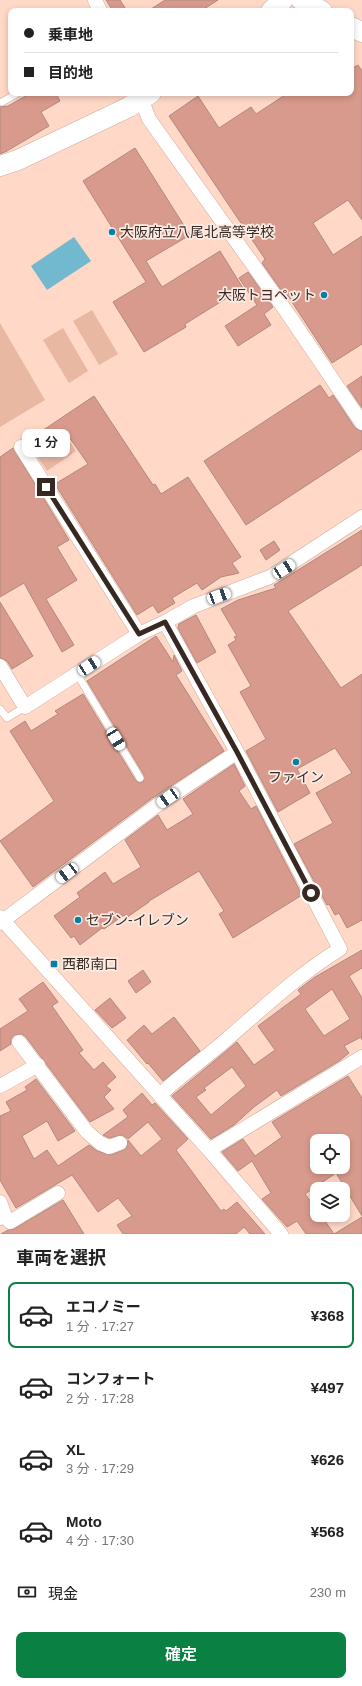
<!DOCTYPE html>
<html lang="ja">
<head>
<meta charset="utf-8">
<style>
  :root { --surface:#fff; --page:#f2f2f2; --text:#222; --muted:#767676; --line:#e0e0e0; --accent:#0b8043 }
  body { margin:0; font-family:Helvetica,"Noto Sans JP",sans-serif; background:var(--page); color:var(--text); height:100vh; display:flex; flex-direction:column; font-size:15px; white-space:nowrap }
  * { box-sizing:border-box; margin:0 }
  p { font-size:13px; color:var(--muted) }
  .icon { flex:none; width:22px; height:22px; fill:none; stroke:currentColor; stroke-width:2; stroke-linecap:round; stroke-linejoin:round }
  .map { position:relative; height:1234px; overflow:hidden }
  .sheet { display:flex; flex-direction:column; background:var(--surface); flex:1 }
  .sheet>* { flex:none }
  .guide { position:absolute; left:8px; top:8px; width:346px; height:88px; border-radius:8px; box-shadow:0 2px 6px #0003; display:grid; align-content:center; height:88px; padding:0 16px; background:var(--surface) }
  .fabs { position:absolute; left:310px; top:1134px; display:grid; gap:8px }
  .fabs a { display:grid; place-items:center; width:40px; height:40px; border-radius:8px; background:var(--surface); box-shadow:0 2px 6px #0003; font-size:20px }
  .end { position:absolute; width:18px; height:18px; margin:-9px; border:5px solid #372922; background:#fff; box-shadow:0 0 0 2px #fff }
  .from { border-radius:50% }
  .bubble { position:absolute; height:28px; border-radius:8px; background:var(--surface); box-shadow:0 2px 6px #0003; font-size:13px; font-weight:600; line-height:28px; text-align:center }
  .car { position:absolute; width:12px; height:24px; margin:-12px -6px; border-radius:5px; box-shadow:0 0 3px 1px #0007; background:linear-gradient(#fff 24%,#345 0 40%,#fff 0 76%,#345 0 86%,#fff 0) }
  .guide b { display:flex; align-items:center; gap:14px; height:38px; font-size:15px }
  .guide b+b { border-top:1px solid var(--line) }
  .guide i { width:10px; height:10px; background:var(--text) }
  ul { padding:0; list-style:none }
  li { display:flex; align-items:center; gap:12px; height:66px; margin:0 8px 6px; padding:0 8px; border:2px solid transparent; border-radius:8px }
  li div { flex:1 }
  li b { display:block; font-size:15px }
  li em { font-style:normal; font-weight:600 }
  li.selected { border-color:var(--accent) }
  li>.icon { width:36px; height:36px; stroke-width:1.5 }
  h2 { padding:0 16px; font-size:18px; line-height:48px }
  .pay { display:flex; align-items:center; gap:10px; height:44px; padding:0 16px; font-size:15px }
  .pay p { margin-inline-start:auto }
  .primary-button { display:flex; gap:8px; margin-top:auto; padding:8px 16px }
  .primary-button a { flex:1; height:46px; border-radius:8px; background:var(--accent); color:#fff; font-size:16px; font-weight:600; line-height:46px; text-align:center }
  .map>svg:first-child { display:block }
  .green { fill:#e9b8a3 }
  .water { fill:#72b8ce }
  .building { fill:#d89a8c; stroke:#b08981; fill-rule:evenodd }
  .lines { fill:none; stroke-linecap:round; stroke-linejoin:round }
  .lane-casing { stroke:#d1ac9c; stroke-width:8 }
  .street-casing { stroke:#d1ac9c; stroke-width:15 }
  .secondary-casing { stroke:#d1ac9c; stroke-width:21 }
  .lane { stroke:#fff; stroke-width:7 }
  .street { stroke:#fff; stroke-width:14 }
  .secondary { stroke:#fff; stroke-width:20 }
  .route { stroke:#372922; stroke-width:5 }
  .poi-dot { fill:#0280a5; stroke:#fbebe4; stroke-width:1.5 }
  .labels { text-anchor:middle; stroke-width:3.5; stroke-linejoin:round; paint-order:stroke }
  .poi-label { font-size:14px; fill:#372922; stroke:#fbebe4; text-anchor:start }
</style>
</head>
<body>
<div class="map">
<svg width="362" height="1234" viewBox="0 0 362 1234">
  <rect width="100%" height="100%" fill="#ffd8c7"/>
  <path class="green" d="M92,310L118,354L99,365L73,321Z
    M0,323L45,400L0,427Z
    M63,328L88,371L69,383L43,340Z
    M66,436L76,451L47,471L37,456Z"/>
  <path class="water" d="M74,237L91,261L47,290L31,266Z"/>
  <path class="building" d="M106,0H120L127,11H113Z
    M165,0H218L201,11H148Z
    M358,65L362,71V220L348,200L313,223L333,255L362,236V344L332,363L288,296L286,297L262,263L265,259L169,116L198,96L219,128L251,107L256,114L288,93H351V69Z
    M31,93H56L60,101L41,112L49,126L7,151L0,154V107L8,106Z
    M135,148L190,235L146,261L162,287L220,251L243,288L185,324L186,327L144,352L113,302L146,282L83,181Z
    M248,272L273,307L264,314L271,325L238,346L225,326L257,305L239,278Z
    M362,376V408L347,386Z
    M320,385L329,398L333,395L355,428L362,431V449L246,525L204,461Z
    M94,396L153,485L155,484L161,494L188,477L241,557L232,563L239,573L221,577L202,590L197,583L172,598L175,603L158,613L153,605L137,615L55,484L88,464L67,434L36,455L27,441Z
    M13,448L69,540L57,547L77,580L46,599L74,645L62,652L24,583L0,597V457Z
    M362,530V565L288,611L341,688L362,674V920L347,928L339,913L335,915L329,904L327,905L294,844L333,823L316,793L352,773L335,748L297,769L310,793L278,812L246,751L266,739L240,692L251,686L228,645L236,640L234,637L237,636L221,609L238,600L276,588L274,585Z
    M274,541L280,550L266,560L260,550Z
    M0,602L33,656L12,669L7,661L0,658Z
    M196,615L216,652L197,663L178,628L179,624Z
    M156,636L173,662L174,655L182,671L176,675L224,751L151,799L33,887L0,841L54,801L10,731L25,721L31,731L58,714L55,711L83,694L136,781L140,783L143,782L144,775L87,681Z
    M234,764L245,786L239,791L251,809L256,806L302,895L233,938L219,914L224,911L199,871L149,901V902L126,918L124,915L104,929L102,928L80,945L74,936L71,938L54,916L80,897L77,893L105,872L113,884L141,867L125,840L158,815L167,830L193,814L183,799Z
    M362,950V968L349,976L362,998V1040L361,1037L344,1046L349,1053L339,1061L281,1096L277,1090L254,1107L234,1125L211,1139L172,1096L237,1042L254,1065L275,1050L258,1026L301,994L298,990L315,977ZM332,989L350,1019L324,1036L305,1009ZM232,1067L246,1086L211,1115L196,1097L206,1090L204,1088Z
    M143,970L151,982L136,993L128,981Z
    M43,982L58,1002L52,1006L83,1050L79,1053L94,1070L103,1062L116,1077L106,1086L111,1090L104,1097L114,1109L90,1122L26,1037L22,1034L14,1035L11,1039V1044L0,1051V1029L28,1011L19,999Z
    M110,998L126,1018L112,1028L95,1010Z
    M174,1017L200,1051L163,1081L148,1063L147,1064L127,1040L144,1025L152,1034Z
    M348,1076L362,1098V1216L336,1173L305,1194L317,1210V1215H321L334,1234L362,1217V1234H306L297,1221L287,1227L262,1199L271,1193L252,1161L238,1171L222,1152L243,1139L255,1156L282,1137L272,1122ZM317,1141H343V1167H317Z
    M36,1079L75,1131L58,1141L47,1121L22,1136L34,1159L47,1150L58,1166L89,1145L97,1151L111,1155L126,1149L128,1140L141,1156L162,1139L148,1122L128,1139L122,1135L109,1138L103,1135L128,1117L123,1110L142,1093L152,1105L155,1103L188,1139L176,1150L221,1211L224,1209L226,1211L237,1202L265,1234H250L244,1227L236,1234H123L117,1225L132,1216L118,1198L98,1212L72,1175L16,1208L0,1180V1116L11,1111L6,1102L27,1090L25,1087Z
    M63,1200L84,1234H1L8,1230L14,1229Z"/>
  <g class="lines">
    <defs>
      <path id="lane" d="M2,102L18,93
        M77,674L140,778
        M0,709L7,718L25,707"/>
      <path id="street" d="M95,0L100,11
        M139,93L149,119L286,311L362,423
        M21,447L139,634
        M0,666L25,707L139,634L165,622L194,606L270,577L362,517
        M0,917L209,1150L281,1234
        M0,923L156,806L237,752
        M19,1042L87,1132L100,1143L109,1147L120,1143
        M0,1086L38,1065
        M160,1095C181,1075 204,1059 226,1040C263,1008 298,975 340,949L237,752L165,622
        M209,1150L362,1057
        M0,1202L5,1216
        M0,1218L5,1216L10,1222L58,1193"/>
      <path id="secondary" d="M301,0L322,11
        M271,11L283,0
        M351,27L362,32
        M0,166L18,160L129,107L151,93"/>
    </defs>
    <use href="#lane" class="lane-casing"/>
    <use href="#street" class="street-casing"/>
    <use href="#secondary" class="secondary-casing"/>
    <use href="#lane" class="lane"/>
    <use href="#street" class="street"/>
    <use href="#secondary" class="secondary"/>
  </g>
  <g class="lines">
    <path class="route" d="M46,487L139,634L165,622L237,752L311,893"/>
  </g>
  <g class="poi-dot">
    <circle cx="112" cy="232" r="4"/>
    <circle cx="324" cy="295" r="4"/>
    <circle cx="296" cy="762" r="4"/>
    <circle cx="78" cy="920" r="4"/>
    <rect x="50" y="960" width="8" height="8" rx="2"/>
  </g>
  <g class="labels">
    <g class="poi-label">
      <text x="120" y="237">大阪府立八尾北高等学校</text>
      <text x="316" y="300" text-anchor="end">大阪トヨペット</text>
      <text x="296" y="782" text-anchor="middle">ファイン</text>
      <text x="86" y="925">セブン-イレブン</text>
      <text x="62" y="969">西郡南口</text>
    </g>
  </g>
</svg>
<div class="fabs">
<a><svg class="icon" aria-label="locate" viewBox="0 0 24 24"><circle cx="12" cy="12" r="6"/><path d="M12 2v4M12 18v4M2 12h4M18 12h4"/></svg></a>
<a><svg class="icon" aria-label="layers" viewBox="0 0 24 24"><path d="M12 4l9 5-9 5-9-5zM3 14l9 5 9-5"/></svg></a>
</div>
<i class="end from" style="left:311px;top:893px"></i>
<i class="end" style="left:46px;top:487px"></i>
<div class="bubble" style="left:22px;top:429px;width:48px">1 分</div>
<i class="car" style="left:284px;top:569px;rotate:57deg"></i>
<i class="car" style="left:219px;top:596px;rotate:70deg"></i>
<i class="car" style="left:89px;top:666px;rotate:57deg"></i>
<i class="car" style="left:116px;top:739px;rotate:149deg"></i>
<i class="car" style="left:168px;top:798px;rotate:236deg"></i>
<i class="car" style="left:67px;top:873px;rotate:233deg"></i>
<div class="guide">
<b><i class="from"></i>乗車地</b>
<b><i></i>目的地</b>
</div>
</div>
<section class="sheet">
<h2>車両を選択</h2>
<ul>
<li class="selected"><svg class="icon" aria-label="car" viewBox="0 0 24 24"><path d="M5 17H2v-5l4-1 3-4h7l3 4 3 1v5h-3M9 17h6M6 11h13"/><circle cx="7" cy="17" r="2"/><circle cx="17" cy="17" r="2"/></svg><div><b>エコノミー</b><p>1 分 · 17:27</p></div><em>¥368</em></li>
<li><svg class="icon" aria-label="car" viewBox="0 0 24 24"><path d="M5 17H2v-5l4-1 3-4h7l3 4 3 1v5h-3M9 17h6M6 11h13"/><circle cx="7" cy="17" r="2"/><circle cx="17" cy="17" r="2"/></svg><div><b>コンフォート</b><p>2 分 · 17:28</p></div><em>¥497</em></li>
<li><svg class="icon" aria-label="car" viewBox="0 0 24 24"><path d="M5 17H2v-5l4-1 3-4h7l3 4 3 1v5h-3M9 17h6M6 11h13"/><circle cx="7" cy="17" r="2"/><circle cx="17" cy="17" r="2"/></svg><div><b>XL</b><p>3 分 · 17:29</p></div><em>¥626</em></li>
<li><svg class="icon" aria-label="car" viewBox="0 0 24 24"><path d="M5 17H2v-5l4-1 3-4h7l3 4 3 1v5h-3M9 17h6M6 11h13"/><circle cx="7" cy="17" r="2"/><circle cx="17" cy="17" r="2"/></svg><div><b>Moto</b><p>4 分 · 17:30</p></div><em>¥568</em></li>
</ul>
<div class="pay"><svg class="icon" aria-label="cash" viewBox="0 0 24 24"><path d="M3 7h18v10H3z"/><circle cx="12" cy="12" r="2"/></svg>現金<p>230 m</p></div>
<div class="primary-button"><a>確定</a></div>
</section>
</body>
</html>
